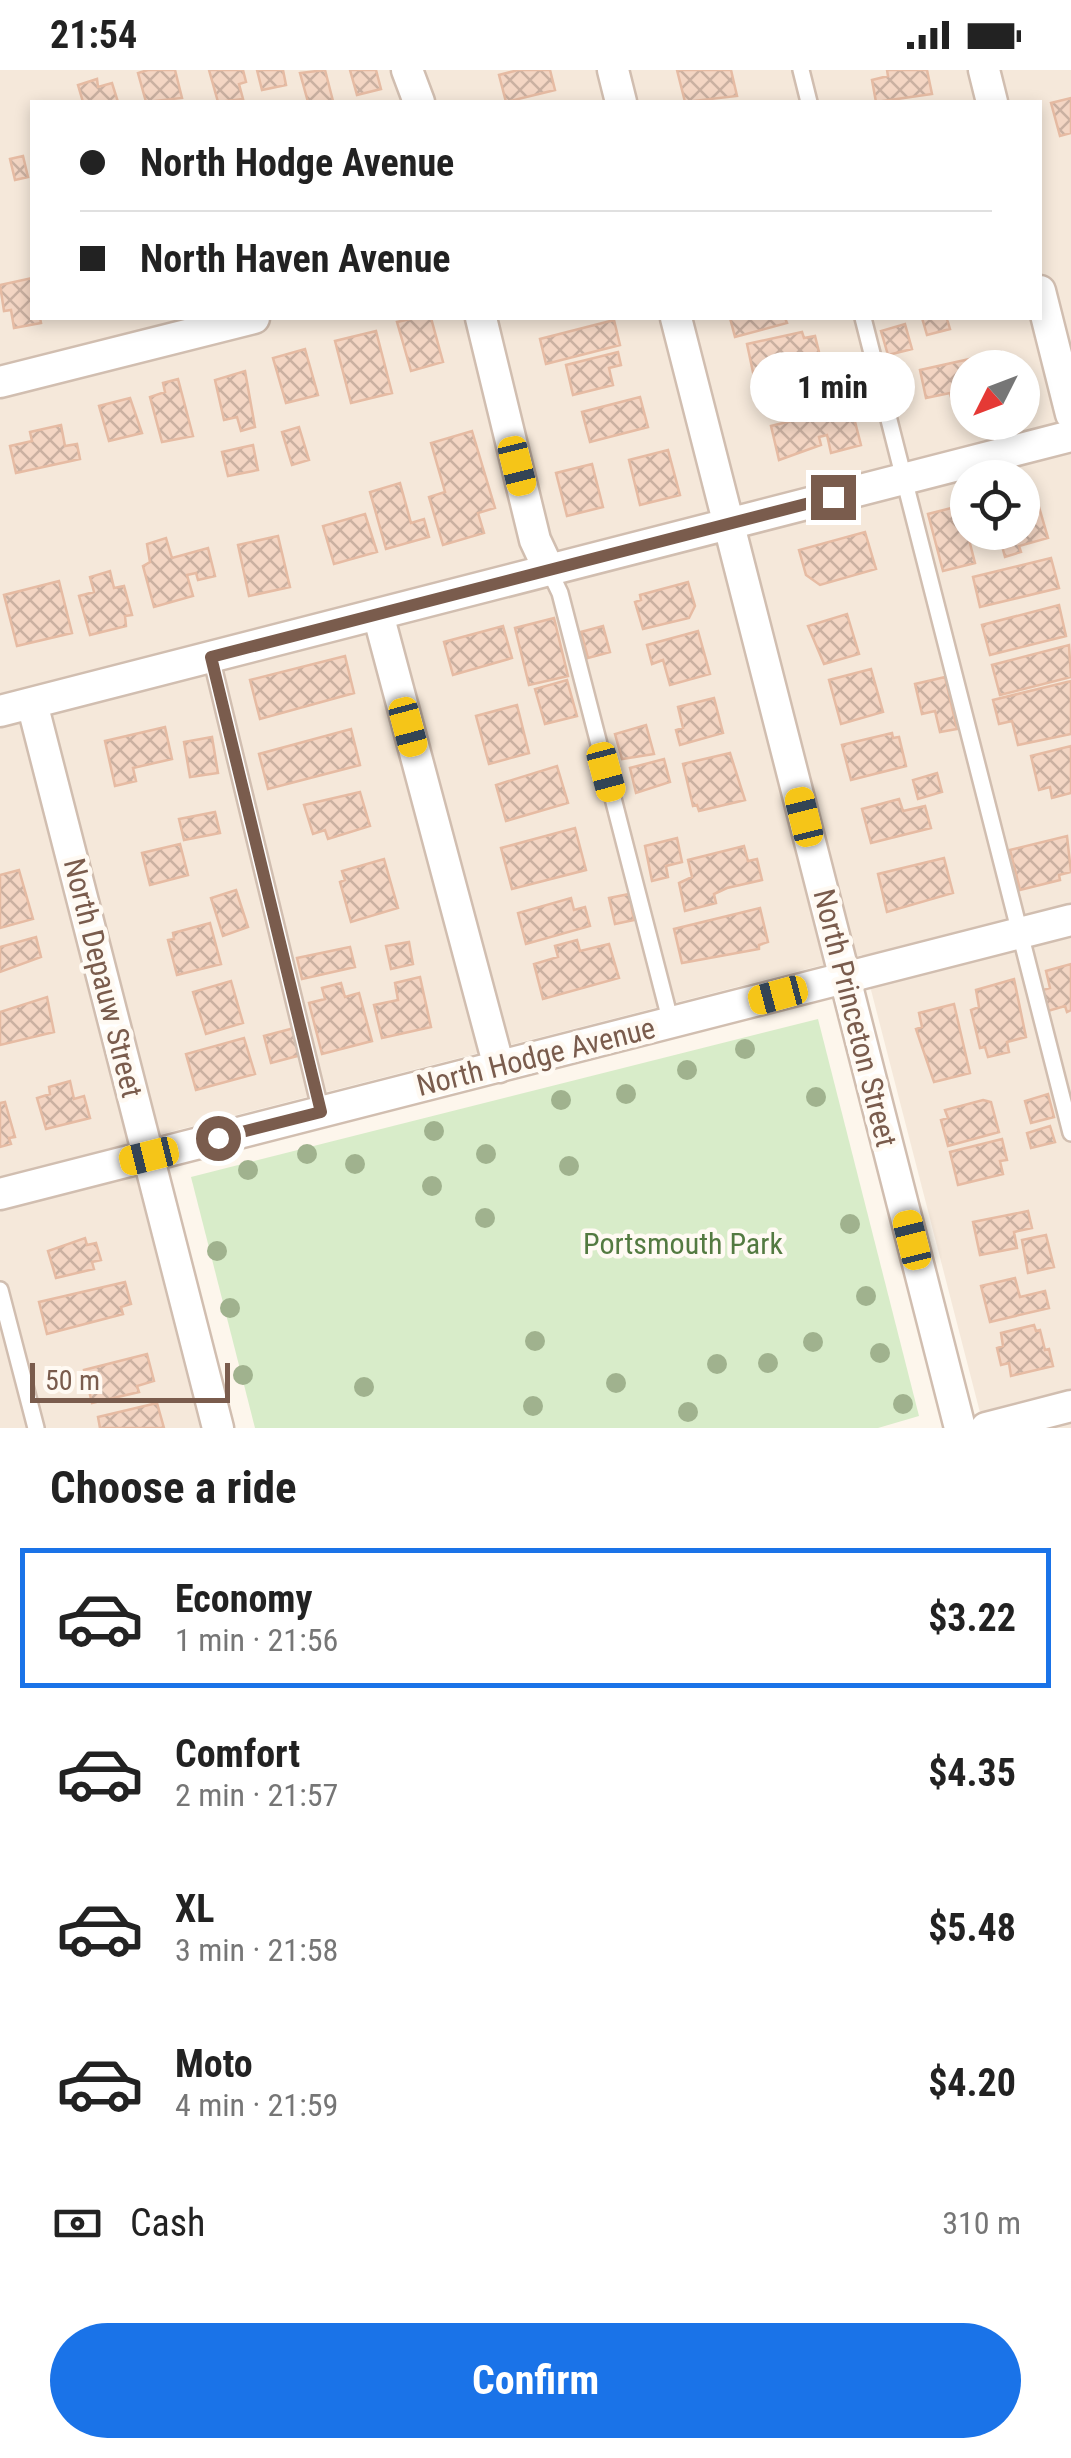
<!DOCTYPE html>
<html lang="en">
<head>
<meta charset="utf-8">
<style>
  :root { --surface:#fff; --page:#f2f2f2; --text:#222; --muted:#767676; --line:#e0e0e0; --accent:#1a73e8 }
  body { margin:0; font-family:"Roboto Condensed",sans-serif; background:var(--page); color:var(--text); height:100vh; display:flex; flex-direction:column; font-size:38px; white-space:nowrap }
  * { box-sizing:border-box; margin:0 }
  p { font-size:32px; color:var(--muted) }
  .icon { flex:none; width:55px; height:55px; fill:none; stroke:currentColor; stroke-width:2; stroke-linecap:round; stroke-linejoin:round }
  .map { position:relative; height:1358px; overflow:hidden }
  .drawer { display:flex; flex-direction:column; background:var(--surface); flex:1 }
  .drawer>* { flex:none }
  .top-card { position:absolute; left:30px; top:30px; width:1012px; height:220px; border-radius:0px; box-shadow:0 5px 15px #0003; display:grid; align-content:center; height:220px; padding:0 50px; background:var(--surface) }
  .needle { width:65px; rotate:228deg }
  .controls { position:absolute; left:950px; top:280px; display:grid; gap:20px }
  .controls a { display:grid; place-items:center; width:90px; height:90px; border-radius:50%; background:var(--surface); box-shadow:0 5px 15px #0003; font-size:50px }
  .scale { position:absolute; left:30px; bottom:25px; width:200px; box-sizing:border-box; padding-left:10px; border:5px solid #7a5c4d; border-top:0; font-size:28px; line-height:35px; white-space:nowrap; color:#7a5c4d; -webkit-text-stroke:8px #fffaf3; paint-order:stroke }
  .end { position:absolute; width:45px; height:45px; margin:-22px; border:12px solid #7a5c4d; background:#fff; box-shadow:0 0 0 5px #fff }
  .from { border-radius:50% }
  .bubble { position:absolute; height:70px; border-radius:35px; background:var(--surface); box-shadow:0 5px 15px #0003; font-size:32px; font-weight:700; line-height:70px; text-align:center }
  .car { position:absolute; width:30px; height:60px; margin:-30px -15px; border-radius:12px; box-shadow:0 0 8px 2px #0007; background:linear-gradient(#f5c518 24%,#345 0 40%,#f5c518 0 76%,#345 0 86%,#f5c518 0) }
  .top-card b { display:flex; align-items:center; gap:35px; height:95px; font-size:38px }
  .top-card b+b { border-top:2px solid var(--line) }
  .top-card i { width:25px; height:25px; background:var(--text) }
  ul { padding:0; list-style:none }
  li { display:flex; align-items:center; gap:30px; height:140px; margin:0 20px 15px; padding:0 30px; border:5px solid transparent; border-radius:0px }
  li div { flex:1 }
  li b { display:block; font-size:38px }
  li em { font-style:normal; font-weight:700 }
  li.current { border-color:var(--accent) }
  li>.icon { width:90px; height:90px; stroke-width:1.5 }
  h2 { padding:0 50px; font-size:45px; line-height:120px }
  .pay { display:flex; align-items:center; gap:25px; height:110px; padding:0 50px; font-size:38px }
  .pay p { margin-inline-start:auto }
  .cta { display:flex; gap:20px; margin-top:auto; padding:20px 50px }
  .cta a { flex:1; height:115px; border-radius:60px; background:var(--accent); color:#fff; font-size:40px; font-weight:700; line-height:115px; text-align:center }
  .status { display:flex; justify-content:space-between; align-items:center; height:70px; padding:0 50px; background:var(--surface); direction:ltr }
  .status svg { height:28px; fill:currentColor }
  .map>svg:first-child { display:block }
  .residential { fill:#f5e8da; fill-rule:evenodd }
  .park { fill:#d8ecc9 }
  .building { fill:url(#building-cross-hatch); stroke:#e6bba3; stroke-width:2.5 }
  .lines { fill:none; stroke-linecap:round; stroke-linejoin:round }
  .service-casing { stroke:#d1beb0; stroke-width:20 }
  .minor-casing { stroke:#d1beb0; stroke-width:35 }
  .service { stroke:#fff; stroke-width:15 }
  .minor { stroke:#fff; stroke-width:30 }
  .tree { fill:#a0b28e }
  .route { stroke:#7a5c4d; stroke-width:12 }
  .labels { text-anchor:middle; stroke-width:9; stroke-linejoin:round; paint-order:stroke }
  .street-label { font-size:30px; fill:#7a5c4d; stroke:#fffaf3 }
  .park-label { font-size:30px; fill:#537a41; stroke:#fffaf3 }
</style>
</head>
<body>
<div class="status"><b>21:54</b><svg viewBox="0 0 49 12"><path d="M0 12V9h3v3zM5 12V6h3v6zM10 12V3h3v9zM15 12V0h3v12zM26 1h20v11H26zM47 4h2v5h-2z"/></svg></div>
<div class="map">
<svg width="1071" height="1358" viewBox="0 0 1071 1358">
  <defs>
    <pattern id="building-cross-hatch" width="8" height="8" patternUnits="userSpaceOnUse" patternTransform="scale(2.5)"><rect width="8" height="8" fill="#f3d5c3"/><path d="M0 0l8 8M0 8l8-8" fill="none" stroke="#cab0a1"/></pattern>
  </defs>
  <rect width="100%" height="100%" fill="#fdf6ec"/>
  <path class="residential" d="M0,0H1071V1358H984L862,885L127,1073L200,1358H0ZM32,32H1040V248H32ZM968,298H1022V352H968ZM968,408H1022V462H968Z"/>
  <path class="park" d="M818,949L919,1346L878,1358H255L191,1107Z"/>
  <path class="building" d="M148,0H175L182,28L146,32L138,3Z
    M209,0H243L246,12L239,14L243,29L218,32Z
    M257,0H283L286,15L262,20Z
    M325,0L333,31L308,32L300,3Z
    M350,0H376L381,19L357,25Z
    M518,0H550L555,20L506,32L499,5Z
    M677,0H731L737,26L685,32Z
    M887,0H927L932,24L876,32L872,10L888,6Z
    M97,9L98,17L112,13L118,32H83L78,15Z
    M1071,28V63L1060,66L1051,33Z
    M23,86L28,107L15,110L10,89Z
    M32,208V248H40L41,253L14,258L11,240L4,241L0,215Z
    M415,248H431L443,292L411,301L397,252Z
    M730,248H785L787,253L735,267Z
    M922,248H953L947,249L950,259L927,265Z
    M614,250L620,275L546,294L540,269Z
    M905,254L912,279L888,285L881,261Z
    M376,261L392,323L351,333L335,271Z
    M802,262L804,268L815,266L821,290L804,294L811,324L773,332L767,304L754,307L747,274Z
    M305,279L318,325L286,333L273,288Z
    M618,282L621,295L609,298L613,315L573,325L566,295Z
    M1001,282L1004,298H968V332L953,335L950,323L926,328L920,300Z
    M245,301L255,357L241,361L237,347L224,350L215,310Z
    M178,309L193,366L162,372L150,327L165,322L163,313Z
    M640,327L648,357L590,372L582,342Z
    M130,328L142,363L109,371L99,336Z
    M851,336L861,375L831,383L827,365L819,367L821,375L779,390L771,356Z
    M61,355L65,376L77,374L80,389L16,403L10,376L32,371L30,362Z
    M299,357L309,390L292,395L282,362Z
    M472,361L495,438L478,443L484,463L443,475L429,427L445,422L431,373Z
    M253,375L258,400L228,406L222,382Z
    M668,380L680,425L640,435L629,390Z
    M592,394L603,437L567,446L556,403Z
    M400,413L411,453L424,449L429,467L386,479L370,422Z
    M1027,422L1032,439L1039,437L1048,468L1019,476L1021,482L1005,487L999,465L989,468L988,462H1022V423Z
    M955,437L959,452L964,450L975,493L943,501L928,444Z
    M365,444L377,482L334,494L323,456Z
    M865,462L876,499L820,515L806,505L799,480Z
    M278,466L290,517L249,526L238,475Z
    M166,468L172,488L208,478L215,506L198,510L196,503L187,505L193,526L154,537L143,496L150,492L147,474Z
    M1051,488L1059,518L980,537L973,507Z
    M110,501L114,518L124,516L132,545L125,546L126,556L90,565L79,526L94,522L90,507Z
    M59,511L72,563L17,576L4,525Z
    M688,512L695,536L689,548L643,559L635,532L641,530L640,525Z
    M1059,535L1066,566L990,585L982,555Z
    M847,544L859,584L824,594L808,556Z
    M554,548L568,606L529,615L515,558Z
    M503,556L512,588L453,605L444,572Z
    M603,556L610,582L588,588L581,562Z
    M698,561L710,604L670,615L663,590L652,594L647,575Z
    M1069,575L1071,607L1000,625L992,595Z
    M345,586L354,623L260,649L250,610Z
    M871,599L883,642L841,654L829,610Z
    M945,607L957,659L940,662L935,641L922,644L915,614Z
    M567,610L577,646L545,654L535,619Z
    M1071,611V664L1018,675L1012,651L999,654L993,630Z
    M714,628L723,663L680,675L676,660L683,658L678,637Z
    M517,635L529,683L489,694L476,646Z
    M646,655L654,684L622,689L615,664Z
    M165,657L172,689L133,698L136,711L115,716L105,671Z
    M351,659L360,695L268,719L259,684Z
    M892,663L893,668L899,667L906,696L851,710L842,675Z
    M212,667L218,703L190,707L184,672Z
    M1071,676V723L1052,728L1050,717L1039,720L1031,686Z
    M730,683L745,730L699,741L697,735L693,736L683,694Z
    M664,689L670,712L636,723L630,698Z
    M557,696L568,733L506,751L496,715Z
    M937,703L942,722L918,729L913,710Z
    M360,722L370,756L328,769L325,760L313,764L304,735Z
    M899,729L903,741L925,736L931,758L871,773L862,739Z
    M215,742L220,763L184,770L179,749Z
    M575,758L586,800L512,819L501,778Z
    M1067,766L1071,802L1059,805L1060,810L1020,820L1010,780Z
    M677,768L682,792L666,796L668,807L652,811L645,776Z
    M180,774L188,805L150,815L142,783Z
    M744,776L748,791L757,789L762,810L727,818L714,824L716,833L685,841L679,813L692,807L688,790Z
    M944,788L953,823L887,842L878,804Z
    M384,789L398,838L351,852L340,812L345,810L342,801Z
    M19,800L33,849L0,858V805Z
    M236,820L248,857L223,866L211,828Z
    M629,824L634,850L615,854L609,828Z
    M571,828L574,840L585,837L590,856L526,874L518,843Z
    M760,838L768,872L759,875V879L682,893L674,859Z
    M210,853L221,894L177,905L168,870L174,869L173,863Z
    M36,867L41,887L0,902V877Z
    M577,870L580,881L609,874L619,908L543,929L534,894L558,887L555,876Z
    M409,872L413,894L391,899L386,876Z
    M350,877L355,897L302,909L297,888Z
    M1071,894V940L1067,942L1065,936L1048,941L1043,920L1050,918L1046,901Z
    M420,907L431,957L382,968L374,935L398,930L395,913Z
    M1014,909L1026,967L1007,972L1009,982L988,987L985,977L980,978L971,940L979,937L976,920Z
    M231,911L243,953L206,964L193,922Z
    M341,913L345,927L359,923L372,971L322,984L309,933L325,929L322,918Z
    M47,927L54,962L0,975V942Z
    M954,934L970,1003L934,1012L916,959L922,957L919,943Z
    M294,958L301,985L271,993L264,966Z
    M244,968L255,1004L196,1020L186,984Z
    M70,1011L74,1029L84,1026L90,1048L46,1059L37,1028L50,1024L49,1017Z
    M1048,1024L1054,1047L1031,1053L1025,1031Z
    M983,1030L991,1032L999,1062L948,1076L941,1050L948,1048L945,1040Z
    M5,1032L15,1067L9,1068L11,1074L0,1077V1033Z
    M1050,1056L1055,1072L1031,1078L1027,1063Z
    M1002,1069L1007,1090L1000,1091L1003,1104L958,1115L950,1082Z
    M1028,1141L1032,1158L1014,1162L1017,1178L980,1185L973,1152Z
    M1046,1165L1054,1197L1028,1203L1022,1170Z
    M85,1168L87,1175L96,1173L101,1190L92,1192L94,1199L56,1208L48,1181Z
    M1015,1208L1020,1227L1045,1221L1049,1238L990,1252L981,1216Z
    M125,1212L131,1234L121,1237L123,1244L47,1264L39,1232Z
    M1034,1255L1036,1261L1040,1260L1045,1280L1049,1279L1053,1296L1011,1306L1009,1293L1001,1295L997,1278L1003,1276L1001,1263Z
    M147,1284L154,1311L137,1316L139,1322L92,1333L84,1300Z
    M157,1333L164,1358H100L98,1347Z"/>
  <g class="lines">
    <defs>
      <path id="service" d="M801,0L809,32
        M863,248L1071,1063
        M549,500L560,523L671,953
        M211,587L321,1042
        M0,1220L36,1358"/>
      <path id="minor" d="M407,0L419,32
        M613,0L621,32
        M984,0L992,32
        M1040,221L1071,344
        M481,248L535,470L549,500
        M676,248L960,1358
        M0,312L254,248
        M378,544L499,997
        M32,633L218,1358
        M0,641L1071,366
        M0,1124L1071,850
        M986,1358L1071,1336"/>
    </defs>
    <use href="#service" class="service-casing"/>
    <use href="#minor" class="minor-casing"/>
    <use href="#service" class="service"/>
    <use href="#minor" class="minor"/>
  </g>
  <g class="tree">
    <circle cx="745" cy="979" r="10"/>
    <circle cx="687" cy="1000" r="10"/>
    <circle cx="626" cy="1024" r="10"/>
    <circle cx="816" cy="1027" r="10"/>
    <circle cx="561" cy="1030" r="10"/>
    <circle cx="434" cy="1061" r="10"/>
    <circle cx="307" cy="1084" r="10"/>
    <circle cx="486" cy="1084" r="10"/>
    <circle cx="355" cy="1094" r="10"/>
    <circle cx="569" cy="1096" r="10"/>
    <circle cx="248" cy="1100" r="10"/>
    <circle cx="432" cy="1116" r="10"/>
    <circle cx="485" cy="1148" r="10"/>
    <circle cx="850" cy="1154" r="10"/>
    <circle cx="217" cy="1181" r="10"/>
    <circle cx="866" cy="1226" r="10"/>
    <circle cx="230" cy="1238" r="10"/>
    <circle cx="535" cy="1271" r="10"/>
    <circle cx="813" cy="1272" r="10"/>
    <circle cx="880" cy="1283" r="10"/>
    <circle cx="768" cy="1293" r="10"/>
    <circle cx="717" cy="1294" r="10"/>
    <circle cx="243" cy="1305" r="10"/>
    <circle cx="616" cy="1313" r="10"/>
    <circle cx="364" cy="1317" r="10"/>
    <circle cx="903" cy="1334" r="10"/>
    <circle cx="533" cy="1336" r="10"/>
    <circle cx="688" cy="1342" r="10"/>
  </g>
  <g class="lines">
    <path class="route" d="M218,1068L321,1042L211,587L833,427"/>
  </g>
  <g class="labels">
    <g class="street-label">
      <text transform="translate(103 908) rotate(76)" y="10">North Depauw Street</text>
      <text transform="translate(855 948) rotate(76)" y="10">North Princeton Street</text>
      <text transform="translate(536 987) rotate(-14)" y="10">North Hodge Avenue</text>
    </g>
    <g class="park-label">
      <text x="683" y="1184">Portsmouth Park</text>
    </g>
  </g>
</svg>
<div class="controls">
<a><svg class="needle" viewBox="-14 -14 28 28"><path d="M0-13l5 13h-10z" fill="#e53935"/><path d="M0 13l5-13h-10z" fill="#767676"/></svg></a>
<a><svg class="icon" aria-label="locate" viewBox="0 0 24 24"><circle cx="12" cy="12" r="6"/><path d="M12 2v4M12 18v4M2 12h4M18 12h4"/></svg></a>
</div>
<div class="scale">50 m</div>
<i class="end from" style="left:218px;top:1068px"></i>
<i class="end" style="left:833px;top:427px"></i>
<div class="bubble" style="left:750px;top:282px;width:165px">1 min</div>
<i class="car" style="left:517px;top:396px;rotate:166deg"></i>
<i class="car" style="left:408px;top:657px;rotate:165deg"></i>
<i class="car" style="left:606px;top:702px;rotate:165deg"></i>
<i class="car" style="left:804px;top:747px;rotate:346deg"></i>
<i class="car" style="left:778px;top:925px;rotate:255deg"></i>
<i class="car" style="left:149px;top:1086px;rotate:256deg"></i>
<i class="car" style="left:912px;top:1170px;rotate:346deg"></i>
<div class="top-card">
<b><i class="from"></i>North Hodge Avenue</b>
<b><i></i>North Haven Avenue</b>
</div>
</div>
<section class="drawer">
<h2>Choose a ride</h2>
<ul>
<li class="current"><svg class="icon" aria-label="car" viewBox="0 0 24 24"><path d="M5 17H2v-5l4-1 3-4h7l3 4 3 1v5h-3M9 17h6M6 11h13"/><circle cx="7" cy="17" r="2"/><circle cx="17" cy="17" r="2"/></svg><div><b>Economy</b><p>1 min · 21:56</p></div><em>$3.22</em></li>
<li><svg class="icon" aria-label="car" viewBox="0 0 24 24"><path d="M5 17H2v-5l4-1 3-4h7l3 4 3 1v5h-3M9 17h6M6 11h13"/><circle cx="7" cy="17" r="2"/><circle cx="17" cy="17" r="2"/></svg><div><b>Comfort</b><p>2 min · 21:57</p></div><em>$4.35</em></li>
<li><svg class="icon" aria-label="car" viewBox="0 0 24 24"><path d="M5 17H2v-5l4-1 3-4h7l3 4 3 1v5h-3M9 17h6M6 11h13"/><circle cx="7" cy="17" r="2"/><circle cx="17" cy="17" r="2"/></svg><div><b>XL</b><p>3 min · 21:58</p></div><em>$5.48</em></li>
<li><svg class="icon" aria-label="car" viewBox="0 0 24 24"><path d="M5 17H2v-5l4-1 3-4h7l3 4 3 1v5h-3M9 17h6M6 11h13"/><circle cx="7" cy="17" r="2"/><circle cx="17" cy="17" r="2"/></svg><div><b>Moto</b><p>4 min · 21:59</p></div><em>$4.20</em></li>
</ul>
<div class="pay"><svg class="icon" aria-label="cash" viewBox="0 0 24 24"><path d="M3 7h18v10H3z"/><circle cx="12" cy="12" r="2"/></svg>Cash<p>310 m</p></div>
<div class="cta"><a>Confirm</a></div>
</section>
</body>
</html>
